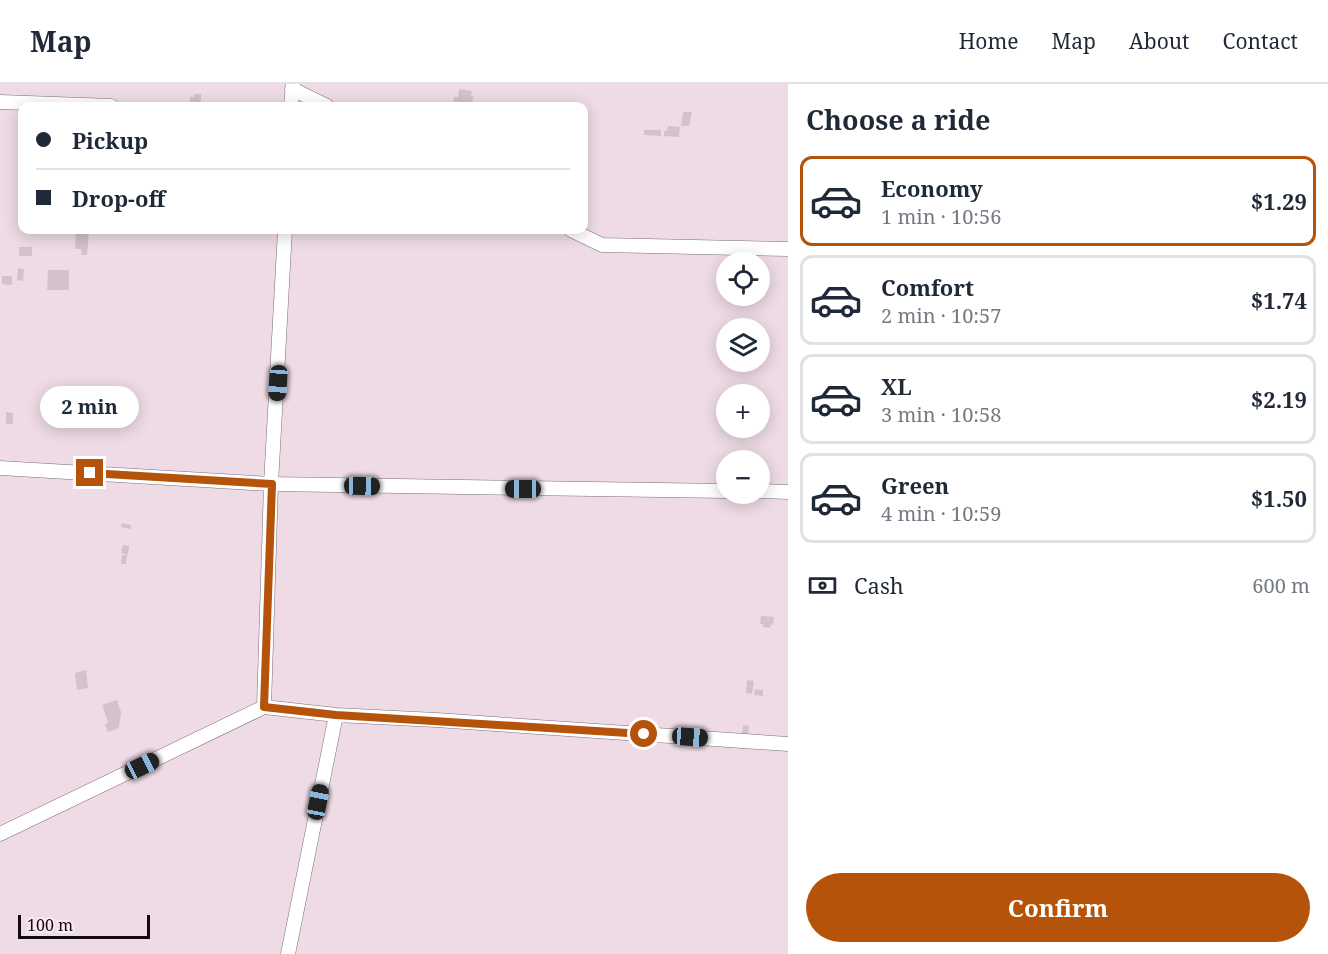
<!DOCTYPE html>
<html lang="en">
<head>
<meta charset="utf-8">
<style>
  :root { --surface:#fff; --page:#f2f2f3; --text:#1f2937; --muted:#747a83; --line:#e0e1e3; --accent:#b45309 }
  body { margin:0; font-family:"Noto Serif",serif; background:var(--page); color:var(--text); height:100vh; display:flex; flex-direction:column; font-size:22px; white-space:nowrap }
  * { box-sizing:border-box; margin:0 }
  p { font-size:20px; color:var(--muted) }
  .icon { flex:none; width:33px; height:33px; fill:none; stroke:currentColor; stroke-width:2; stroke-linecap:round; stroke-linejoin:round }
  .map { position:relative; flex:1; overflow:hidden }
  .side { display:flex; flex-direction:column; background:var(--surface); width:540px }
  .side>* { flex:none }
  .banner { position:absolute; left:18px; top:18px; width:570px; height:132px; border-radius:12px; box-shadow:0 3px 15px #0003; display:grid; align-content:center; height:132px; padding:0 18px; background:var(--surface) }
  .controls { position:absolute; left:716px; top:168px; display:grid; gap:12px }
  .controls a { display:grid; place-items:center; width:54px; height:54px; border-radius:50%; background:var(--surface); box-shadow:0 3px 15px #0003; font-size:30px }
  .scale { position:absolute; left:18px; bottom:15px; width:132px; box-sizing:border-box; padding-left:6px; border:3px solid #110b0f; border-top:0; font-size:16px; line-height:21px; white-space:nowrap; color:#110b0f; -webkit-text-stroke:4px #fbe8f2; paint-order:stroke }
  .end { position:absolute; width:27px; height:27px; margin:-14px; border:8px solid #b45309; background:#fff; box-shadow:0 0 0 3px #fff }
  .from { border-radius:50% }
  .bubble { position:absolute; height:42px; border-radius:21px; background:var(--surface); box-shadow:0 3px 15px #0003; font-size:20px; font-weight:700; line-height:42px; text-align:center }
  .car { position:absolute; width:18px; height:36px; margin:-18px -9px; border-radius:8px; box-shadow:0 0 4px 2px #0007; background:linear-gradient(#222 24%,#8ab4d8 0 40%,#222 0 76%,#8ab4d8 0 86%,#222 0) }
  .banner b { display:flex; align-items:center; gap:21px; height:57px; font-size:22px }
  .banner b+b { border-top:2px solid var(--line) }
  .banner i { width:15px; height:15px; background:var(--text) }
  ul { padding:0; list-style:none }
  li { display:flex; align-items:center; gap:18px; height:90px; margin:0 12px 9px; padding:0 6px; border:3px solid var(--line); border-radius:12px }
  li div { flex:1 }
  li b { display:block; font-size:22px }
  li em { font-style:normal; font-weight:700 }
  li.active { border-color:var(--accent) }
  li>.icon { width:54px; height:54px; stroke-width:1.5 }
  h2 { padding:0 18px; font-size:27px; line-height:72px }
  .pay { display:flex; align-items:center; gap:15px; height:66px; padding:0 18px; font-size:22px }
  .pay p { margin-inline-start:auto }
  .cta { display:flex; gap:12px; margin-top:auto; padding:12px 18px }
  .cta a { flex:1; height:69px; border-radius:36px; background:var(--accent); color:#fff; font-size:24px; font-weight:700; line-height:69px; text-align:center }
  header { display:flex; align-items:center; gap:36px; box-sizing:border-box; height:84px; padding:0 30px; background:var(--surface); border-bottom:2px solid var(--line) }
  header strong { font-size:28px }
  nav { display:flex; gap:33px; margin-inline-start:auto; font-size:21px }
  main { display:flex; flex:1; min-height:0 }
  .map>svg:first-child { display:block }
  .building { fill:#d4c1cb }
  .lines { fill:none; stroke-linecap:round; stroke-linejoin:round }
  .minor-casing { stroke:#7e6d76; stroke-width:15 }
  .minor { stroke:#fff; stroke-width:14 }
  .route { stroke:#b45309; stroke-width:8 }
</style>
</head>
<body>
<header>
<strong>Map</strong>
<nav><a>Home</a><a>Map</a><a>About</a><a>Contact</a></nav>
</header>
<main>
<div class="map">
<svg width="788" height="870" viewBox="0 0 788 870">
  <rect width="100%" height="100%" fill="#eedbe5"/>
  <path class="building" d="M459,5L472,7L471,12L474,13L470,22L453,21L454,13H458Z
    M194,10H201V22H193V20H190V13H194Z
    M683,28H692L689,42H681Z
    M668,42L680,43L679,53L664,52V47H667Z
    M644,46H661V52L644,51Z
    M76,146H89L87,171H82L81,165H75Z
    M19,163H32V172H19Z
    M18,184L24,185L23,197L17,196Z
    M48,186H69V206H47Z
    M2,192H12V201L2,200Z
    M6,328L13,329V340H6Z
    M122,439L131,441V445L121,443Z
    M123,461L129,462L128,471L121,469Z
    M122,471H127L126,480H121Z
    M761,532L774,533L773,541L771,540L770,544L763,543V540H760Z
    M86,586L88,604L77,606L75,589Z
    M747,596L754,597L752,610L746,609Z
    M755,605L763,606V612L754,611Z
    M117,616L121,628L119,644L108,648L105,641L108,638L102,621Z
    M743,641L749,642L747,654L742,653Z"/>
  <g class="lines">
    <defs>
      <path id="minor" d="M292,5L327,22
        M0,18L111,22
        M291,22L293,0
        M571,146L602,161L788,165
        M0,384L271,400L726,407
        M759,407L788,408
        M264,623L271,400L285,146
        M0,750L264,623L336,631L436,636L788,660
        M288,870L336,631"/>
    </defs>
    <use href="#minor" class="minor-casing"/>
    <use href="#minor" class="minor"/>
  </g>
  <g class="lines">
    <path class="route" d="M90,389L272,400L264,623L336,631L644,650"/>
  </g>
</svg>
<div class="controls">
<a><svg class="icon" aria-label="locate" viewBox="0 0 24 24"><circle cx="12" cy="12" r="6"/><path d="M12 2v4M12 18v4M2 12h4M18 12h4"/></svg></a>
<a><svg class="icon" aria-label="layers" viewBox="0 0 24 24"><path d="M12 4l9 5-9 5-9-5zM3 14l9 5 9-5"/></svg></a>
<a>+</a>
<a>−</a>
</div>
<div class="scale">100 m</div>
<i class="end from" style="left:644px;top:650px"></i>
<i class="end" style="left:90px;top:389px"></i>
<div class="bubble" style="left:40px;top:302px;width:99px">2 min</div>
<i class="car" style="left:278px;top:299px;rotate:184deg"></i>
<i class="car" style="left:362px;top:402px;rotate:91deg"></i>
<i class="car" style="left:523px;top:405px;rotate:270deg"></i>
<i class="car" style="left:690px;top:653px;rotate:94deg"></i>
<i class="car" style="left:142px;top:682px;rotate:64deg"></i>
<i class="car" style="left:318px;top:718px;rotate:11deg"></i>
<div class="banner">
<b><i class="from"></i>Pickup</b>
<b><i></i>Drop-off</b>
</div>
</div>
<section class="side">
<h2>Choose a ride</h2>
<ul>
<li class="active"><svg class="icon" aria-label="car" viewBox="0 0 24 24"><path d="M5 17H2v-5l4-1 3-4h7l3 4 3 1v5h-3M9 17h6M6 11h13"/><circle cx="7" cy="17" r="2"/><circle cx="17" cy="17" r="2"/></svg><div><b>Economy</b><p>1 min · 10:56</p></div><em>$1.29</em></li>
<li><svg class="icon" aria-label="car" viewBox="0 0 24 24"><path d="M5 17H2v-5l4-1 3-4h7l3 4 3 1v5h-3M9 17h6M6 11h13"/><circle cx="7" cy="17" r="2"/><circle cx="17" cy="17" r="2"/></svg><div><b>Comfort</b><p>2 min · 10:57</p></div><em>$1.74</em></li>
<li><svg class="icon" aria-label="car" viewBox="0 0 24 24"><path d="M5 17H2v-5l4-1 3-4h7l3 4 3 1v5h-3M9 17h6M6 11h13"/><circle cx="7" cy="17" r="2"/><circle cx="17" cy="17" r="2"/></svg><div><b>XL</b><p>3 min · 10:58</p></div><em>$2.19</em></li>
<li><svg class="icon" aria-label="car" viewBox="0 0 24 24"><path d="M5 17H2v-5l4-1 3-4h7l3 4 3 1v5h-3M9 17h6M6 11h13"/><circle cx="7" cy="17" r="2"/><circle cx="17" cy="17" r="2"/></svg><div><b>Green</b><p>4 min · 10:59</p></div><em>$1.50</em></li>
</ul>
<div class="pay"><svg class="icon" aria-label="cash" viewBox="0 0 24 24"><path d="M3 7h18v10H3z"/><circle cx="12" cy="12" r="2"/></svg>Cash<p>600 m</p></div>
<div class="cta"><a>Confirm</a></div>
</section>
</main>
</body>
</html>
